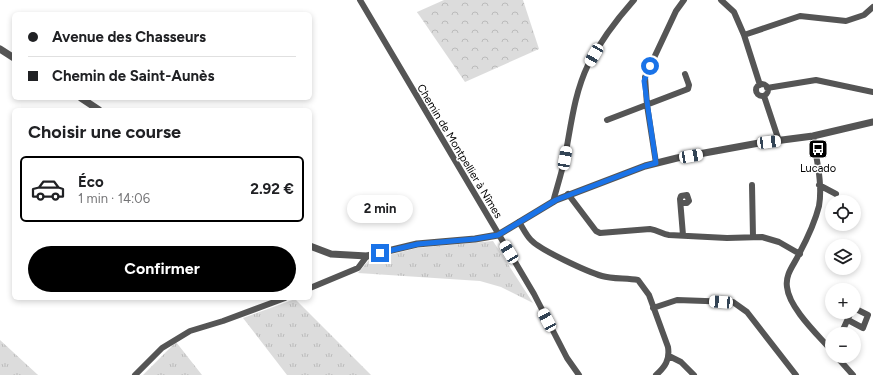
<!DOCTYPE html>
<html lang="fr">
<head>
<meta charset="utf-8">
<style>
  :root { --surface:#fff; --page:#f6f6f6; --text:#202124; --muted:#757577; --line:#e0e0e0; --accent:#000 }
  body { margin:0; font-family:Figtree,sans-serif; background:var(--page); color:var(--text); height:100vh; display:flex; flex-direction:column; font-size:15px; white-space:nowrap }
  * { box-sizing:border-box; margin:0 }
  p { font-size:13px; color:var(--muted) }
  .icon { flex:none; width:22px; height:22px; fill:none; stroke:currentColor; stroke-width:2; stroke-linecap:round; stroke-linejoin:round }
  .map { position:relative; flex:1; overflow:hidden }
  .panel { position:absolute; left:12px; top:108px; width:300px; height:192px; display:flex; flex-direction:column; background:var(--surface); border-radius:6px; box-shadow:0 2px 6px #0003 }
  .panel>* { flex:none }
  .top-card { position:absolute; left:12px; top:12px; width:300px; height:88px; border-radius:6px; box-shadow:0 2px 6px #0003; display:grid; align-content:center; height:88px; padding:0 16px; background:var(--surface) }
  .fabs { position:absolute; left:825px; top:195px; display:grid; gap:8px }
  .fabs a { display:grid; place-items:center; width:36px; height:36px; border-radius:50%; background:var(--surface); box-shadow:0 2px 6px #0003; font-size:20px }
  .end { position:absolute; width:18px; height:18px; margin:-9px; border:5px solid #1a73e8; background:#fff; box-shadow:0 0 0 2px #fff }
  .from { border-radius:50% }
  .bubble { position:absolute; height:28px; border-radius:14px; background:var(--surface); box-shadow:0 2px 6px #0003; font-size:13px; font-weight:700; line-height:28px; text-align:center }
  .car { position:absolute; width:12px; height:24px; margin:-12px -6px; border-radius:5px; box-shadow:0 0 3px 1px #0007; background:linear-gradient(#fff 24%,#345 0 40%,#fff 0 76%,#345 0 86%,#fff 0) }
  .top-card b { display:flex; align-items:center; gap:14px; height:38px; font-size:15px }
  .top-card b+b { border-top:1px solid var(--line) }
  .top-card i { width:10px; height:10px; background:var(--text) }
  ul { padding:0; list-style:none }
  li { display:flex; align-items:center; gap:12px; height:66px; margin:0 8px 6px; padding:0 8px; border:2px solid var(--line); border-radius:6px }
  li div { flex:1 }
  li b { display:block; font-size:15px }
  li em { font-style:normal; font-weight:700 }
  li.current { border-color:var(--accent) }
  li>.icon { width:36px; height:36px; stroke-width:1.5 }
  h2 { padding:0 16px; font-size:18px; line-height:48px }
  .cta { display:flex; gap:8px; margin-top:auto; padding:8px 16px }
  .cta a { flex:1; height:46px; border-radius:24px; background:var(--accent); color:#fff; font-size:16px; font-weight:700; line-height:46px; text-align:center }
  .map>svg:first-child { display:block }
  .grass { fill:url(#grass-tufts) }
  .forest { fill:url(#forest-crowns) }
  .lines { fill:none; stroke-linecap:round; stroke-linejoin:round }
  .minor { stroke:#555; stroke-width:6 }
  .tertiary { stroke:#555; stroke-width:7 }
  .route { stroke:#1a73e8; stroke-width:5 }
  .labels { text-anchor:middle; stroke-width:3; stroke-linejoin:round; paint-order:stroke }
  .street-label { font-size:11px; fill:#000; stroke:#fff }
  .poi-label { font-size:11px; fill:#000; stroke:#fff }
</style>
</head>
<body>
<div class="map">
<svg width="873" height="375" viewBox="0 0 873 375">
  <defs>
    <pattern id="grass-tufts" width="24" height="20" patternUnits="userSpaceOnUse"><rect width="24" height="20" fill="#dcdcdc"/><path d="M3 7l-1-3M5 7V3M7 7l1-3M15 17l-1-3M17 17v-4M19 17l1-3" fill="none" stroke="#bbb"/></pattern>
    <pattern id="forest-crowns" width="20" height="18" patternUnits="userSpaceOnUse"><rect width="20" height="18" fill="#dcdcdc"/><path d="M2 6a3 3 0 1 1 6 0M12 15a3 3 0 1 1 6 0" fill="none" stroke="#bbb"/></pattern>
  </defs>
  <rect width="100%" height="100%" fill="#fff"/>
  <path class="grass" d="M493,241L533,303L501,287L480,281L358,273L369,260L417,248Z
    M295,299L371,375H287L243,318Z
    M0,340L38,375H0Z
    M176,342L202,375H143Z"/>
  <path class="forest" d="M444,0H523L539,49L465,82L417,12Z"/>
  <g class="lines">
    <path class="minor" d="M360,0L534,294L567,358L579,375
      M721,0L734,12L744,35
      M756 90a6 6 0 1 1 12 0a6 6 0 1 1-12 0Z
      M760,85L744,35L800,16L846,21L864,15L873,7
      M767,88L816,80L873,92
      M764,96L779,141
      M607,120L688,89L689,85L685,74
      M813,136C816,158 823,183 819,206C815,222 807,239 799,254C794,265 785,274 787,287C789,308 818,335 832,351
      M656,163L647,105L645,77L676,11L684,0
      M752,185L753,237
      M819,185L836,194
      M568,194L596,231L600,233L650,229C658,230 662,234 669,235L727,238L762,237L779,242L800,254
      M553,202C557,187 562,172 565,157C571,126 574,94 588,65C600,42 617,19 634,0
      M681,202L684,203H687L689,201L687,195L681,196L680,199L683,235
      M519,222C523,228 526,235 531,240C540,250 588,272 602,276C612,279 627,278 638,280L649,295L668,347C670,360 665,367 656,375
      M310,288L358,268L367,256
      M653,308L677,300L733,302L747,312L796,375
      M848,320L863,328L868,315L854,308
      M841,334L851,312
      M669,356L681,362L694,375
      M836,356L853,375
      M135,375L162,348L190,331L223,321L285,298"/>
    <path class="tertiary" d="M0,49L14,58
      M81,98L99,110
      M310,246L331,254L367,256L417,244L475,239L498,235L556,200L645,166L677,158L759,143L813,136L873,122"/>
  </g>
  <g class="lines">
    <path class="route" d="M380,253L418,244L475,239L498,235L556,200L645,166L656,163L644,81L650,66"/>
  </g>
  <defs>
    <symbol id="bus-square" viewBox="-11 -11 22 22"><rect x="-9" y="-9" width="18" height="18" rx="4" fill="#000" stroke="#fff"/><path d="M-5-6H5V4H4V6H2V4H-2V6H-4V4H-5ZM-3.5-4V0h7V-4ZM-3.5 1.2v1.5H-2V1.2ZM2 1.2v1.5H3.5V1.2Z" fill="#fff"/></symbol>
  </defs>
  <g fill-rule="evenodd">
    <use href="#bus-square" x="807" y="138" width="22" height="22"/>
  </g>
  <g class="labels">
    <g class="street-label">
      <text transform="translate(460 151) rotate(59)" y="4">Chemin de Montpellier à Nîmes</text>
    </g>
    <g class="poi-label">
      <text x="818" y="172">Lucado</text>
    </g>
  </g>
</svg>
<div class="fabs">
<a><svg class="icon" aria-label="locate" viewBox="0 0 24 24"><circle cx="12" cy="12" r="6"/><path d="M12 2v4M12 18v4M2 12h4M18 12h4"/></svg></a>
<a><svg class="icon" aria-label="layers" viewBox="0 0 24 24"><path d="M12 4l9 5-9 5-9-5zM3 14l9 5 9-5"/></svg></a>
<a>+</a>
<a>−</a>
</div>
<i class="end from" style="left:650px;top:66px"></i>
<i class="end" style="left:380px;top:253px"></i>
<div class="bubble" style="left:347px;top:195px;width:66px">2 min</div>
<i class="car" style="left:594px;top:55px;rotate:210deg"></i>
<i class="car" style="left:769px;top:142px;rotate:83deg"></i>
<i class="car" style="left:691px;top:156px;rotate:80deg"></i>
<i class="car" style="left:565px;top:158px;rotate:10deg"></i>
<i class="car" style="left:509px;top:252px;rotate:329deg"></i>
<i class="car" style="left:721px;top:302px;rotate:274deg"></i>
<i class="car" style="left:547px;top:320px;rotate:332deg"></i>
<div class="top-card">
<b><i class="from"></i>Avenue des Chasseurs</b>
<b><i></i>Chemin de Saint-Aunès</b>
</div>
<section class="panel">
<h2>Choisir une course</h2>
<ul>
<li class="current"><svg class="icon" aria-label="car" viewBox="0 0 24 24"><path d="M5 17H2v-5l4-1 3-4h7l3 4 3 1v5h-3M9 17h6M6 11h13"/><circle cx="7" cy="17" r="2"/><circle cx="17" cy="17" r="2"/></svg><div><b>Éco</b><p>1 min · 14:06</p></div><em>2.92 €</em></li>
</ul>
<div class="cta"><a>Confirmer</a></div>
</section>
</div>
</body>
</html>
